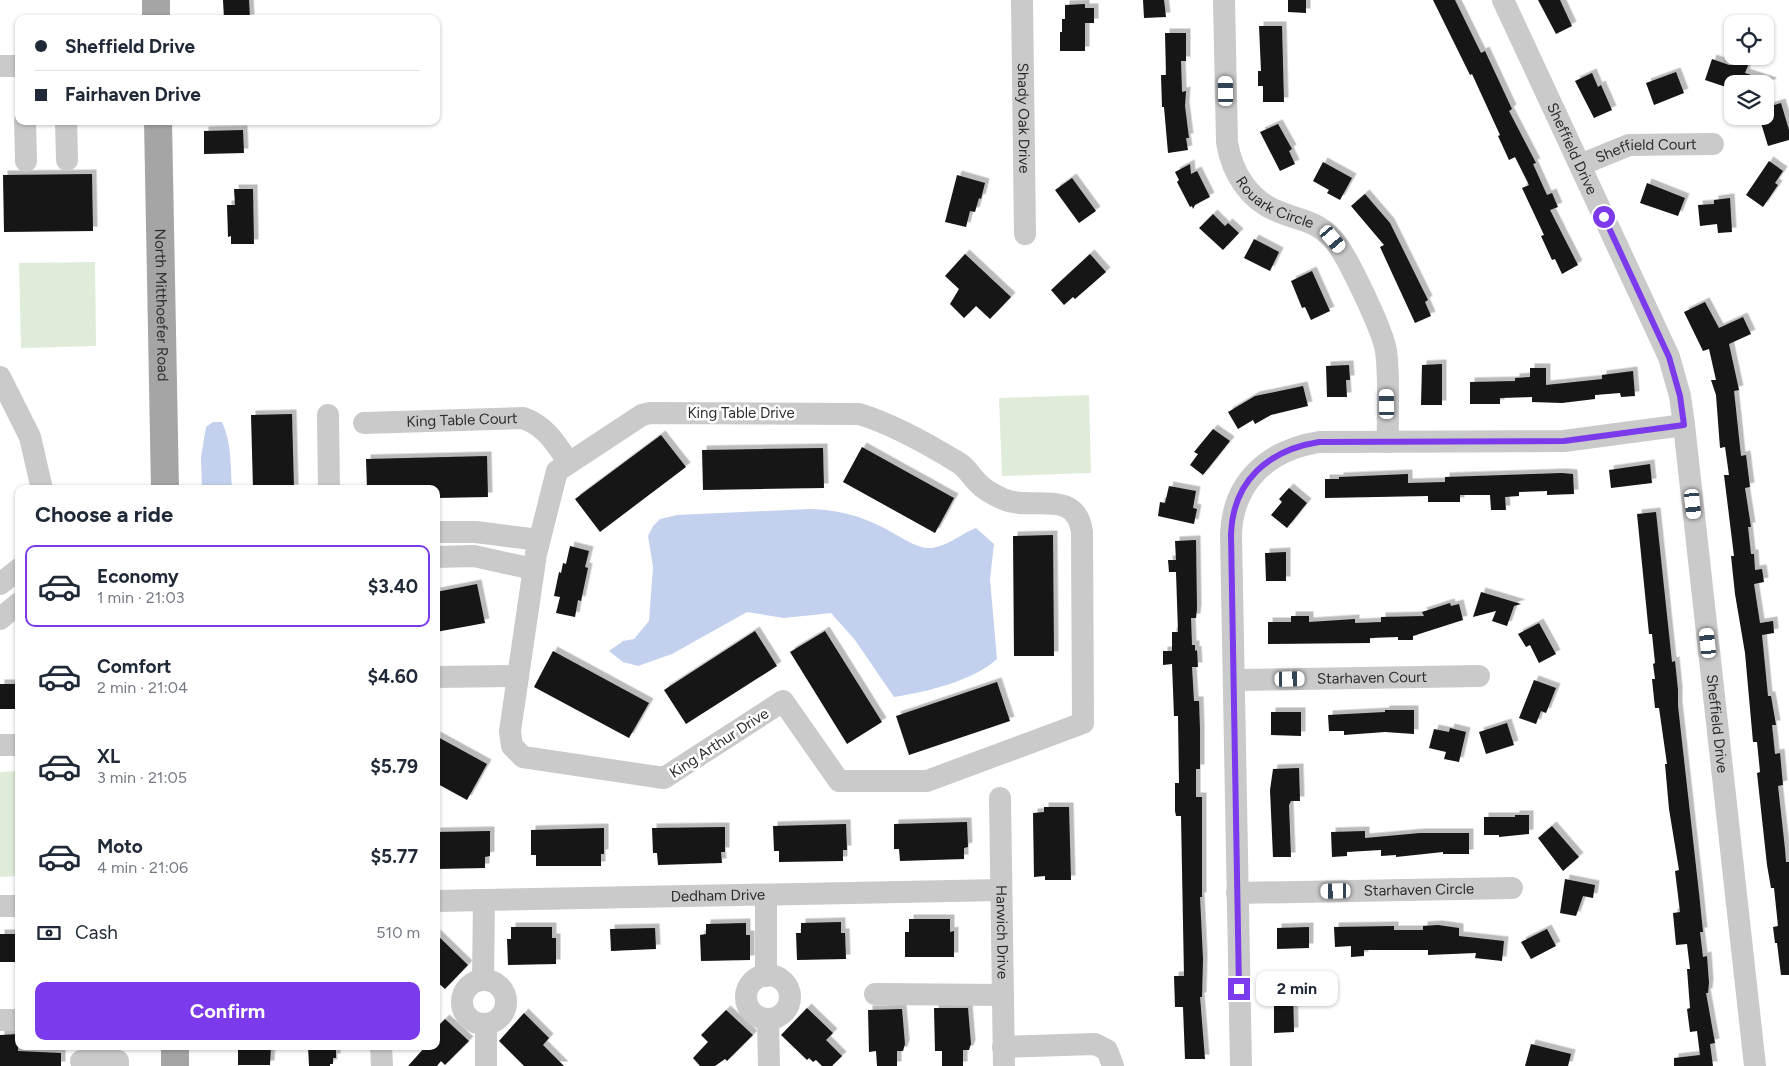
<!DOCTYPE html>
<html lang="en">
<head>
<meta charset="utf-8">
<style>
  :root { --surface:#fff; --page:#f6f6f7; --text:#1f2937; --muted:#747a83; --line:#e0e1e3; --accent:#7c3aed }
  body { margin:0; font-family:Figtree,sans-serif; background:var(--page); color:var(--text); height:100vh; display:flex; flex-direction:column; font-size:19px; white-space:nowrap }
  * { box-sizing:border-box; margin:0 }
  p { font-size:16px; color:var(--muted) }
  .icon { flex:none; width:28px; height:28px; fill:none; stroke:currentColor; stroke-width:2; stroke-linecap:round; stroke-linejoin:round }
  .map { position:relative; flex:1; overflow:hidden }
  .details { position:absolute; left:15px; top:485px; width:425px; height:565px; display:flex; flex-direction:column; background:var(--surface); border-radius:10px; box-shadow:0 1px 4px #0004 }
  .details>* { flex:none }
  .guide { position:absolute; left:15px; top:15px; width:425px; height:110px; border-radius:10px; box-shadow:0 1px 4px #0004; display:grid; align-content:center; height:110px; padding:0 20px; background:var(--surface) }
  .buttons { position:absolute; left:1724px; top:15px; display:grid; gap:10px }
  .buttons a { display:grid; place-items:center; width:50px; height:50px; border-radius:10px; background:var(--surface); box-shadow:0 1px 4px #0004; font-size:25px }
  .end { position:absolute; width:22px; height:22px; margin:-11px; border:6px solid #7c3aed; background:#fff; box-shadow:0 0 0 2px #fff }
  .from { border-radius:50% }
  .bubble { position:absolute; height:35px; border-radius:10px; background:var(--surface); box-shadow:0 1px 4px #0004; font-size:16px; font-weight:700; line-height:35px; text-align:center }
  .car { position:absolute; width:15px; height:30px; margin:-15px -8px; border-radius:6px; box-shadow:0 0 4px 1px #0007; background:linear-gradient(#fff 24%,#345 0 40%,#fff 0 76%,#345 0 86%,#fff 0) }
  .guide b { display:flex; align-items:center; gap:18px; height:48px; font-size:19px }
  .guide b+b { border-top:1px solid var(--line) }
  .guide i { width:12px; height:12px; background:var(--text) }
  ul { padding:0; list-style:none }
  li { display:flex; align-items:center; gap:15px; height:82px; margin:0 10px 8px; padding:0 10px; border:2px solid transparent; border-radius:10px }
  li div { flex:1 }
  li b { display:block; font-size:19px }
  li em { font-style:normal; font-weight:700 }
  li.active { border-color:var(--accent) }
  li>.icon { width:45px; height:45px; stroke-width:1.5 }
  h2 { padding:0 20px; font-size:22px; line-height:60px }
  .pay { display:flex; align-items:center; gap:12px; height:55px; padding:0 20px; font-size:19px }
  .pay p { margin-inline-start:auto }
  .primary-button { display:flex; gap:10px; margin-top:auto; padding:10px 20px }
  .primary-button a { flex:1; height:58px; border-radius:10px; background:var(--accent); color:#fff; font-size:20px; font-weight:700; line-height:58px; text-align:center }
  .map>svg:first-child { display:block }
  .green { fill:#deecd9 }
  .water { fill:#c3d1ee }
  .building { fill:#141414; filter:url(#shadow) }
  .lines { fill:none; stroke-linecap:round; stroke-linejoin:round }
  .minor { stroke:#cacaca; stroke-width:22 }
  .major { stroke:#a5a5a5; stroke-width:28 }
  .route { stroke:#7c3aed; stroke-width:6 }
  .labels { text-anchor:middle; stroke-width:5; stroke-linejoin:round; paint-order:stroke }
  .street-label { font-size:15px; fill:#2d2d2d; stroke:#fff }
</style>
</head>
<body>
<div class="map">
<svg width="1789" height="1066" viewBox="0 0 1789 1066">
  <defs>
    <filter id="shadow"><feDropShadow dx="4.5" dy="-4.5" stdDeviation="0" flood-color="#0004"/></filter>
  </defs>
  <rect width="100%" height="100%" fill="#fff"/>
  <path class="green" d="M95,262L96,346L21,348L19,263Z
    M1089,395L1091,473L1002,476L999,398Z
    M17,771L19,876L0,877V772Z"/>
  <path class="water" d="M213,422H222C232,443 230,465 232,489H202L201,457L206,427Z
    M810,509C837,510 859,515 884,528C896,534 913,546 926,548C945,549 960,534 976,528L994,544L990,579L997,659C973,681 926,692 894,697L855,640L831,613L784,618L747,612L672,654L638,666L623,662L609,651L623,641L634,639L649,621L653,567L648,536L653,526L660,519L677,515Z"/>
  <path class="building" d="M223,0H249L250,19H224Z
    M1143,0H1164L1166,17L1144,18Z
    M1288,0H1306V13L1288,12Z
    M1433,0H1455L1481,53L1485,51L1512,109L1509,111L1536,163L1533,164L1547,195L1552,193L1558,207L1550,210L1578,265L1562,274L1555,259L1552,260L1541,236L1544,235L1522,188L1529,185L1515,157L1509,160L1498,136L1500,135L1472,74L1470,75Z
    M1538,0H1560L1572,26L1556,34Z
    M1085,4V8H1094V23H1085V51H1060V32H1062V19H1065V5Z
    M1259,26H1282L1284,102H1263V86H1258V71H1261Z
    M1165,33H1186V61H1181L1182,92L1186,91L1185,106L1189,138H1186L1188,150L1168,153L1164,107H1162L1161,75H1166Z
    M1712,59L1729,65H1735L1738,59L1749,63L1745,73L1772,82L1771,84H1732V89L1705,80Z
    M1676,72L1684,93L1654,105L1646,83Z
    M1592,73L1598,87L1601,85L1612,110L1594,118L1575,81Z
    M1781,103L1789,130V140L1768,146L1761,123L1766,121L1765,108Z
    M1278,124L1292,149L1289,151L1295,164L1280,171L1260,132Z
    M243,130L244,153L204,154V131Z
    M1769,161L1783,171L1775,183L1778,185L1763,207L1746,195Z
    M1323,162L1352,178L1340,200L1327,193L1329,190L1313,181Z
    M1190,164L1191,174L1197,171L1210,197L1195,205L1193,209L1192,206L1190,207L1177,182L1179,180L1175,172Z
    M92,174L93,231L4,232L3,175Z
    M957,175L985,183L981,199L979,198L975,212L970,211L966,227L945,222Z
    M1072,178L1096,211L1079,223L1055,190Z
    M1647,183L1685,198L1678,216L1640,203Z
    M234,189H253L254,244H231V236L228,237L227,205H235Z
    M1365,194L1390,223L1428,300L1425,302L1431,316L1415,323L1380,247L1384,245L1351,206Z
    M1730,198L1732,232L1718,233L1717,224L1700,226L1698,205L1714,204V200Z
    M1213,214L1225,226L1228,223L1239,233L1223,250L1199,228Z
    M1254,239L1279,252L1270,271L1244,258Z
    M965,254L1011,297L990,319L976,306L964,318L950,304L959,289L945,276Z
    M1090,254L1106,272L1075,299L1073,297L1064,305L1051,290Z
    M1312,271L1330,311L1311,320L1305,307L1302,308L1291,281Z
    M1705,302L1719,328L1743,317L1751,334L1729,344L1739,390L1734,391L1741,456L1746,455L1750,487L1745,488L1751,527H1748L1751,554H1754L1755,570L1762,569L1764,582L1754,584L1760,623L1773,621L1774,633L1762,635L1768,696H1771L1776,725H1772L1775,754L1780,753L1783,785L1778,786L1785,849L1786,862H1789V975H1781L1777,943H1775L1773,927L1778,926L1774,888H1771L1767,865L1757,773L1760,772L1757,742H1753L1745,653L1735,594L1731,556H1734L1724,475H1729L1725,447L1720,448L1716,395L1711,380H1716L1709,349L1703,351L1684,312Z
    M1442,364V405H1421L1422,365Z
    M1349,365L1350,380H1346L1347,397H1327L1326,366Z
    M1530,368H1546V385L1602,379V375L1633,371L1635,396L1621,397L1620,393L1595,395V399L1562,403L1532,402V397L1500,398V404H1470V382L1515,381V378L1530,377Z
    M1303,386L1308,406L1271,415L1255,424L1253,420L1238,429L1228,412L1255,396Z
    M292,414L294,489H253L251,415Z
    M1213,429L1230,441L1203,475L1190,465L1198,454L1194,452Z
    M661,435L686,467L600,532L575,499Z
    M862,447L954,498L935,533L843,482Z
    M823,448L824,488L703,490L702,450Z
    M487,456L488,497L436,498V489H367L366,459Z
    M1650,464L1652,483L1611,488L1609,470Z
    M1562,473L1573,474L1574,494L1547,495V491L1519,492V496L1505,497L1506,510H1491L1490,495H1460V502H1428V496L1325,498V479H1339V477L1408,474V483L1445,482V477Z
    M1169,486L1196,491L1193,508L1197,509L1194,524L1158,516L1160,502L1165,503Z
    M1289,488L1307,503L1287,528L1271,515L1282,502L1279,499Z
    M1656,512L1672,662L1675,661L1678,690V706L1699,893L1703,932H1700L1703,957L1707,956L1709,983L1708,993H1706L1715,1043L1710,1044L1713,1066H1674V1058L1700,1055L1697,1031L1690,1032L1687,1009L1690,1008L1687,969H1690L1687,944L1676,945L1673,913L1680,912L1675,871L1679,870L1669,809L1665,764H1667L1659,708H1655L1652,679H1655L1653,664L1655,663L1652,634H1649L1637,514Z
    M1053,535L1054,656H1014L1013,536Z
    M1196,540L1197,609L1196,618H1191L1192,645H1195V651L1197,650L1198,667H1192L1194,701H1199L1200,730V769H1196V797H1202V897H1200L1203,959L1202,997H1200L1205,1059H1185L1183,1007H1175L1174,976H1184L1181,816H1176L1175,811V783H1179L1178,716H1174L1172,664L1163,665V651H1172V632H1178L1176,572H1169L1168,560H1176L1175,541Z
    M570,546L589,551L585,567L588,568L581,601L578,600L575,617L556,613L560,597L554,596L559,572L561,573L563,563L566,564Z
    M1286,552V581H1266L1265,553Z
    M477,584L485,623L436,632V592Z
    M1481,592L1521,604L1514,606L1507,626L1492,621L1496,611L1473,617Z
    M1450,603L1451,606L1459,604L1463,620L1413,636V640H1398V637L1370,638V643L1268,644V622H1291V616H1309V622L1355,619V623L1381,622V617L1424,616L1422,612Z
    M1539,623L1556,654L1539,663L1530,645L1526,647L1518,634Z
    M755,631L777,666L686,724L664,690Z
    M825,631L882,722L847,744L790,652Z
    M553,651L649,703L629,738L534,687Z
    M1534,680L1556,688L1546,713L1541,711L1536,724L1519,718Z
    M997,682L1010,721L909,755L896,716Z
    M0,684H19V709H0Z
    M1385,710H1414V734L1385,732L1344,735V731H1329L1328,715L1385,712Z
    M1271,712H1301V736L1271,735Z
    M1507,723L1514,745L1486,754L1479,732Z
    M1450,728L1466,732L1459,762L1444,759L1446,752L1429,748L1434,729L1449,732Z
    M436,736L487,764L467,800L436,783Z
    M1299,768L1300,801H1291L1289,805L1291,857H1273L1270,790L1273,769Z
    M1044,807H1069L1071,880H1045V876L1034,877L1033,813L1044,812Z
    M1515,815H1529V834L1499,837V835H1484V817H1515Z
    M967,822L968,847L964,848V859L900,861L899,849H894V824Z
    M846,824L847,850H843V861L779,862V851H774L773,826Z
    M1552,826L1579,857L1563,871L1538,838Z
    M725,827V852H721L722,863L658,865L657,853H653L652,828Z
    M604,828V854H601V866H536V855H531V830Z
    M490,831V856L485,857V868L436,869V832Z
    M1365,831V838L1420,833H1469V854H1443V852L1396,857V855L1381,856V850L1347,852V856L1332,857L1331,832Z
    M1565,879L1595,885L1593,898L1583,896L1576,916L1560,913Z
    M909,919H950V932L954,931V957H905V932H909Z
    M841,922V933H845L846,959L797,960L796,933H801V923Z
    M746,923V935H750V960L701,961L700,935L706,934V924Z
    M1438,925L1459,928V936L1504,941L1502,961L1475,958L1476,953L1428,955V950H1364V956L1351,957V946L1335,947L1334,927L1394,926V930H1423V926Z
    M511,927H552V938H556V964L508,965L507,939H511Z
    M1309,927V948L1277,949V928Z
    M655,928L656,949L611,951L610,929Z
    M1547,929L1556,946L1531,959L1521,942Z
    M0,934H19V962H0Z
    M436,934L468,965L445,989L436,981Z
    M1274,989H1293L1294,1032L1274,1033Z
    M807,1008L833,1033L826,1040L842,1056L832,1066H822L816,1060L813,1062L809,1058L807,1060L781,1035Z
    M934,1008H968L971,1044L969,1050H963V1066H942V1051H935Z
    M902,1009L905,1044L903,1051H897V1066H877L876,1051L869,1052L868,1010Z
    M726,1010L753,1035L727,1061L725,1059L715,1066H700L693,1058L708,1042L701,1035Z
    M524,1013L549,1038L543,1045L564,1066H524L499,1041Z
    M445,1019L469,1041L445,1065L441,1061L437,1066H408L426,1046H436V1028Z
    M18,1034V1051L61,1053V1066H0V1035Z
    M1531,1044L1571,1054L1568,1066H1525Z
    M238,1046H271L270,1065H238Z
    M308,1046H336V1058H333V1064H330V1066H309Z"/>
  <g class="lines">
    <g class="minor">
      <path id="s1" d="M1022,0L1025,234"/>
      <path id="s2" d="M1224,0L1227,142C1232,174 1250,202 1282,213C1302,221 1316,221 1332,238C1346,252 1383,331 1386,351C1390,380 1387,412 1388,442"/>
      <path id="s3" d="M1503,0L1669,357L1680,396L1684,425L1755,1066"/>
      <path d="M0,66H19"/>
      <path d="M25,121L26,161"/>
      <path d="M66,121L67,160"/>
      <path id="s4" d="M1580,165L1629,145L1713,144"/>
      <path d="M0,377L30,437L42,489"/>
      <path d="M650,413L859,414C893,424 928,444 959,463C967,468 971,476 977,482C984,490 994,495 1003,499C1031,512 1076,487 1082,532L1083,723L927,781H839L783,701L664,778L523,757L512,746L510,731L536,554L557,471L642,415Z"/>
      <path d="M328,415L329,489"/>
      <path id="s5" d="M364,423L523,418C546,426 556,444 569,463"/>
      <path d="M436,532H476L539,540"/>
      <path d="M436,557L474,556L533,569"/>
      <path d="M0,584L19,569"/>
      <path d="M0,619L19,603"/>
      <path d="M436,677L518,676"/>
      <path id="s6" d="M1234,680L1479,676"/>
      <path d="M0,745H19"/>
      <path id="s7" d="M1000,798L1004,1066"/>
      <path id="s8" d="M1237,893L1512,888"/>
      <path id="s9" d="M436,901L1001,890"/>
      <path d="M0,906H19"/>
      <circle cx="768" cy="997" r="22"/>
      <path d="M766,976V895"/>
      <path d="M483,980L484,900"/>
      <circle cx="484" cy="1002" r="22"/>
      <path d="M875,994L1003,995"/>
      <path d="M768,1019L769,1066"/>
      <path d="M0,1020H19"/>
      <path d="M486,1024V1066"/>
      <path d="M381,1046L382,1066"/>
      <path d="M1003,1047L1095,1044L1107,1050L1113,1066"/>
      <path d="M81,1061H118V1066"/>
      <path d="M1241,1066L1231,534C1233,481 1269,450 1319,442L1564,441L1684,425"/>
    </g>
    <g class="major">
      <path d="M156,0V19"/>
      <path id="s10" d="M158,121L165,489"/>
      <path d="M175,1046V1066"/>
    </g>
  </g>
  <g class="lines">
    <path class="route" d="M1239,989L1231,534C1233,481 1268,450 1319,442L1564,441L1684,425L1680,396L1669,357L1604,217"/>
  </g>
  <g class="labels">
    <g class="street-label">
      <text dy="5" stroke="none"><textPath href="#s1" startOffset="118">Shady Oak Drive</textPath></text>
      <text dy="5" stroke="none"><textPath href="#s3" startOffset="164">Sheffield Drive</textPath></text>
      <text dy="5" stroke="none"><textPath href="#s4" startOffset="69">Sheffield Court</textPath></text>
      <text dy="5" stroke="none"><textPath href="#s2" startOffset="225">Rouark Circle</textPath></text>
      <text dy="5" stroke="none"><textPath href="#s10" startOffset="184">North Mitthoefer Road</textPath></text>
      <text x="741" y="418">King Table Drive</text>
      <text dy="5" stroke="none"><textPath href="#s5" startOffset="98">King Table Court</textPath></text>
      <text dy="5" stroke="none"><textPath href="#s6" startOffset="138">Starhaven Court</textPath></text>
      <text dy="5" stroke="none"><textPath href="#s3" startOffset="764">Sheffield Drive</textPath></text>
      <text transform="translate(719 743) rotate(-33)" y="5">King Arthur Drive</text>
      <text dy="5" stroke="none"><textPath href="#s8" startOffset="182">Starhaven Circle</textPath></text>
      <text dy="5" stroke="none"><textPath href="#s9" startOffset="282">Dedham Drive</textPath></text>
      <text dy="5" stroke="none"><textPath href="#s7" startOffset="134">Harwich Drive</textPath></text>
    </g>
  </g>
</svg>
<div class="buttons">
<a><svg class="icon" aria-label="locate" viewBox="0 0 24 24"><circle cx="12" cy="12" r="6"/><path d="M12 2v4M12 18v4M2 12h4M18 12h4"/></svg></a>
<a><svg class="icon" aria-label="layers" viewBox="0 0 24 24"><path d="M12 4l9 5-9 5-9-5zM3 14l9 5 9-5"/></svg></a>
</div>
<i class="end from" style="left:1604px;top:217px"></i>
<i class="end" style="left:1239px;top:989px"></i>
<div class="bubble" style="left:1256px;top:971px;width:82px">2 min</div>
<i class="car" style="left:1226px;top:91px;rotate:359deg"></i>
<i class="car" style="left:1333px;top:239px;rotate:140deg"></i>
<i class="car" style="left:1387px;top:404px;rotate:359deg"></i>
<i class="car" style="left:1693px;top:504px;rotate:174deg"></i>
<i class="car" style="left:1708px;top:643px;rotate:354deg"></i>
<i class="car" style="left:1290px;top:679px;rotate:89deg"></i>
<i class="car" style="left:1336px;top:891px;rotate:269deg"></i>
<div class="guide">
<b><i class="from"></i>Sheffield Drive</b>
<b><i></i>Fairhaven Drive</b>
</div>
<section class="details">
<h2>Choose a ride</h2>
<ul>
<li class="active"><svg class="icon" aria-label="car" viewBox="0 0 24 24"><path d="M5 17H2v-5l4-1 3-4h7l3 4 3 1v5h-3M9 17h6M6 11h13"/><circle cx="7" cy="17" r="2"/><circle cx="17" cy="17" r="2"/></svg><div><b>Economy</b><p>1 min · 21:03</p></div><em>$3.40</em></li>
<li><svg class="icon" aria-label="car" viewBox="0 0 24 24"><path d="M5 17H2v-5l4-1 3-4h7l3 4 3 1v5h-3M9 17h6M6 11h13"/><circle cx="7" cy="17" r="2"/><circle cx="17" cy="17" r="2"/></svg><div><b>Comfort</b><p>2 min · 21:04</p></div><em>$4.60</em></li>
<li><svg class="icon" aria-label="car" viewBox="0 0 24 24"><path d="M5 17H2v-5l4-1 3-4h7l3 4 3 1v5h-3M9 17h6M6 11h13"/><circle cx="7" cy="17" r="2"/><circle cx="17" cy="17" r="2"/></svg><div><b>XL</b><p>3 min · 21:05</p></div><em>$5.79</em></li>
<li><svg class="icon" aria-label="car" viewBox="0 0 24 24"><path d="M5 17H2v-5l4-1 3-4h7l3 4 3 1v5h-3M9 17h6M6 11h13"/><circle cx="7" cy="17" r="2"/><circle cx="17" cy="17" r="2"/></svg><div><b>Moto</b><p>4 min · 21:06</p></div><em>$5.77</em></li>
</ul>
<div class="pay"><svg class="icon" aria-label="cash" viewBox="0 0 24 24"><path d="M3 7h18v10H3z"/><circle cx="12" cy="12" r="2"/></svg>Cash<p>510 m</p></div>
<div class="primary-button"><a>Confirm</a></div>
</section>
</div>
</body>
</html>
